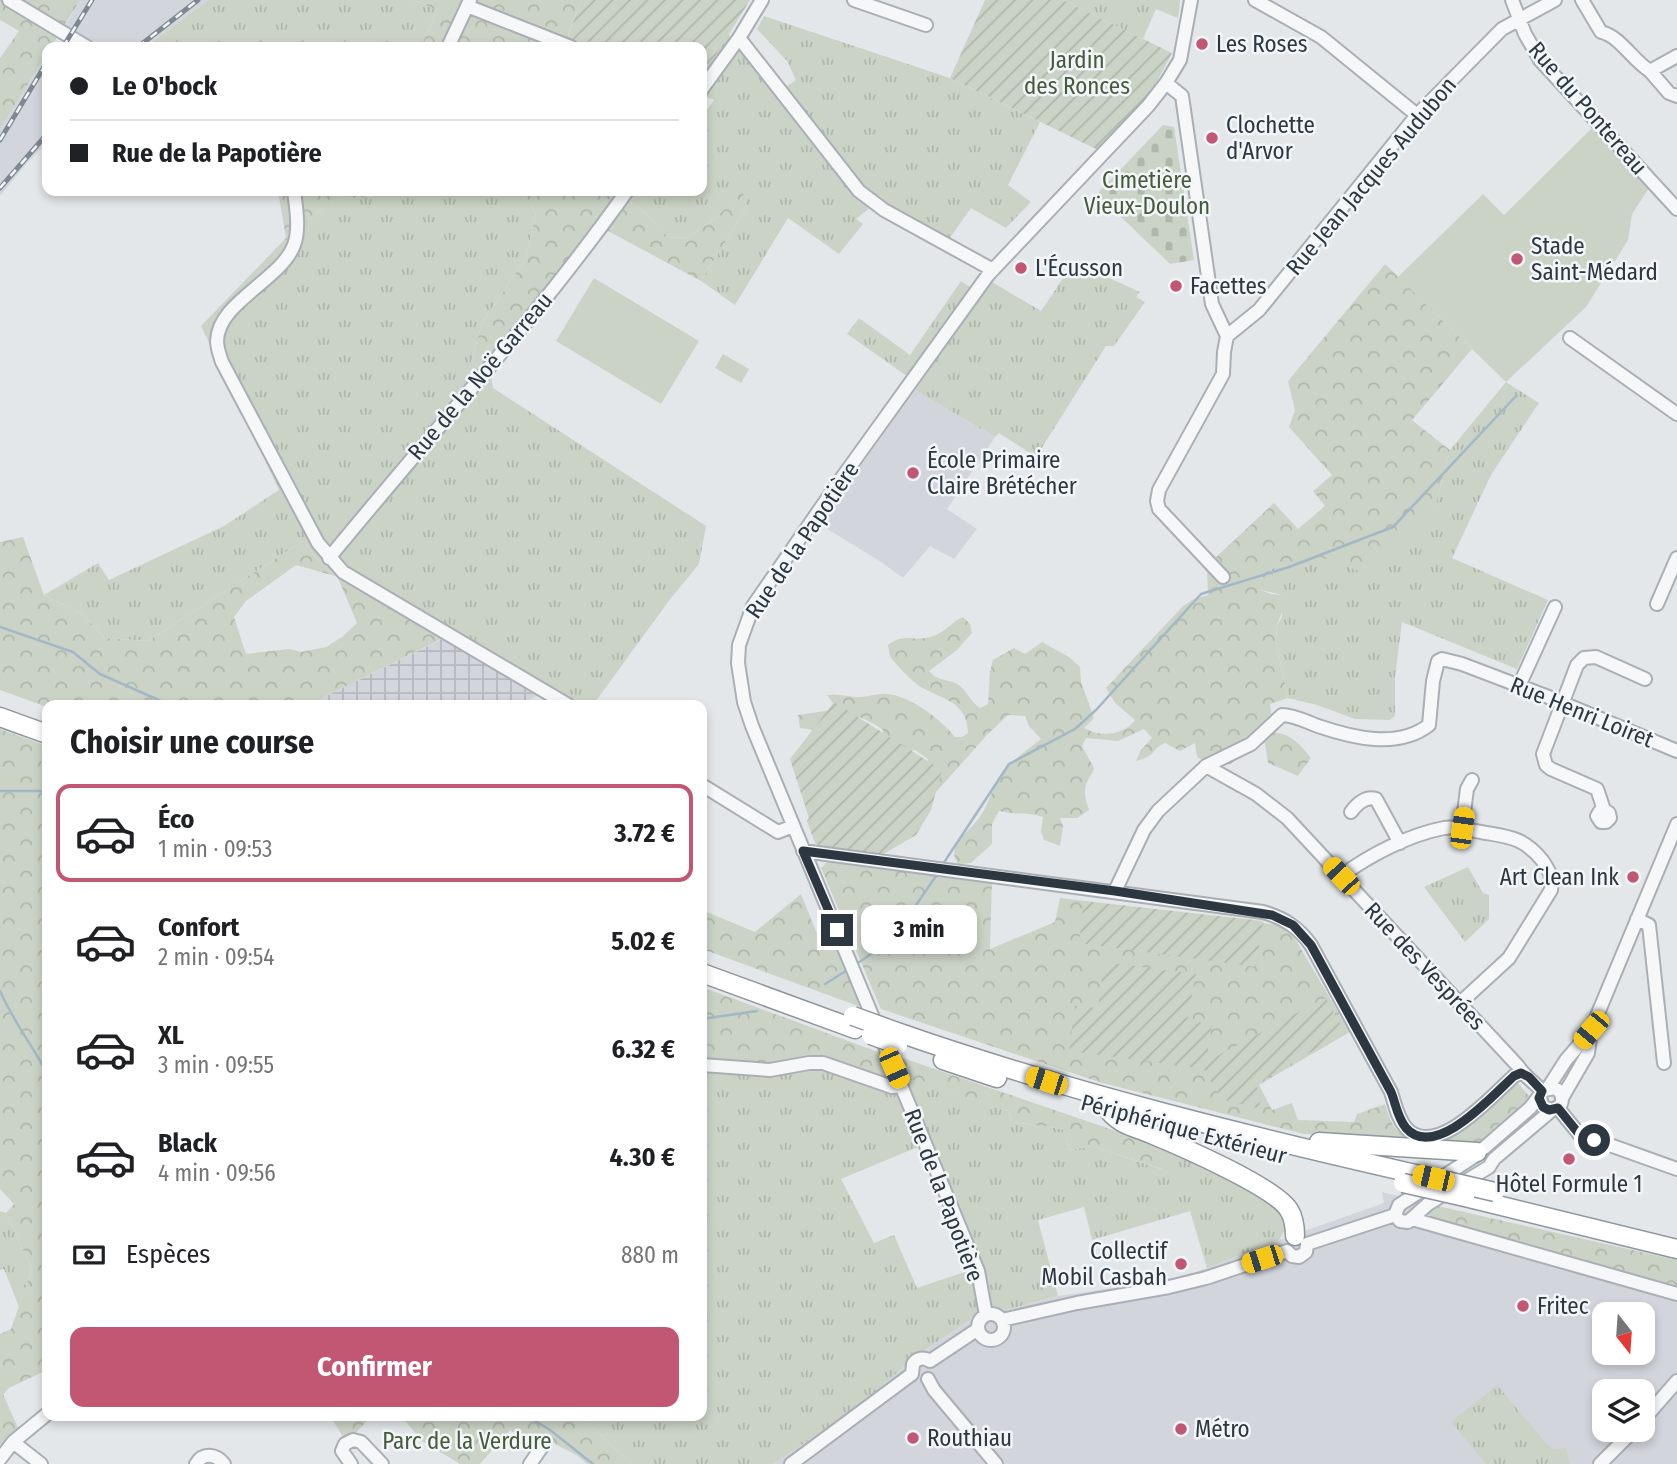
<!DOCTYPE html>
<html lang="fr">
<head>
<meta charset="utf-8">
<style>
  :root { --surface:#fff; --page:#f6f6f6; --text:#202124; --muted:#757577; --line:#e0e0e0; --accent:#c15773 }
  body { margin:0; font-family:"Fira Sans Condensed",sans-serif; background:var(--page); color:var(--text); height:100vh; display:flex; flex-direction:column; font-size:26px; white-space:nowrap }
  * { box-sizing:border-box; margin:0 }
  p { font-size:23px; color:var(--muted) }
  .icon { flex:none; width:38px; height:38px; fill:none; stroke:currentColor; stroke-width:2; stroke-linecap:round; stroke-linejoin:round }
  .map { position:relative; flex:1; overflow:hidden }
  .sheet { position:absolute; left:42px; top:700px; width:665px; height:721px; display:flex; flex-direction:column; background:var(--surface); border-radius:14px; box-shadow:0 4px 10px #0003 }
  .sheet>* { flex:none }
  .banner { position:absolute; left:42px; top:42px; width:665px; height:154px; border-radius:14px; box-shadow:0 4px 10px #0003; display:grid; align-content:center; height:154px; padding:0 28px; background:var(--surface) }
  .needle { width:46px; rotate:163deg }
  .controls { position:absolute; left:1592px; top:1302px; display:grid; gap:14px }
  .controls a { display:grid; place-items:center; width:63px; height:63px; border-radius:14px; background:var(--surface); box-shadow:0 4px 10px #0003; font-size:35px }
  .end { position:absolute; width:32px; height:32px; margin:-16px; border:9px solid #2d3741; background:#fff; box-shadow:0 0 0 4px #fff }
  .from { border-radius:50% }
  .bubble { position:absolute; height:49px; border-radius:14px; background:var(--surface); box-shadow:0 4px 10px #0003; font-size:23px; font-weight:700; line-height:49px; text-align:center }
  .car { position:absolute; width:21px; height:42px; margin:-21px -10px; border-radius:9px; box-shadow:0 0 5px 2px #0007; background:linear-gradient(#f5c518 24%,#345 0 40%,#f5c518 0 76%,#345 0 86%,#f5c518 0) }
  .banner b { display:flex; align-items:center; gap:24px; height:66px; font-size:26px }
  .banner b+b { border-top:2px solid var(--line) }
  .banner i { width:18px; height:18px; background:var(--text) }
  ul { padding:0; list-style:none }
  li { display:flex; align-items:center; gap:21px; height:98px; margin:0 14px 10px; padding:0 14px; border:4px solid transparent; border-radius:14px }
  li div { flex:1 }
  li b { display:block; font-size:26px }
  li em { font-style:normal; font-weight:700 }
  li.selected { border-color:var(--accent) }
  li>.icon { width:63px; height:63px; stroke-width:1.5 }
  h2 { padding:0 28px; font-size:32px; line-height:84px }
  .pay { display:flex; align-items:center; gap:18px; height:77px; padding:0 28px; font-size:26px }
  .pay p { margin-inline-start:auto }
  .button { display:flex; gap:14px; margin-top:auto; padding:14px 28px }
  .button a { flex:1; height:80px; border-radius:14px; background:var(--accent); color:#fff; font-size:28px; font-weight:700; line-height:80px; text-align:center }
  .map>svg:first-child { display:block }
  .built { fill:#d2d6dc; fill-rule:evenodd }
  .industrial { fill:url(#industrial-grid) }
  .grass { fill:url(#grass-tufts); fill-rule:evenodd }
  .forest { fill:url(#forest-crowns) }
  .cemetery { fill:url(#cemetery-stones) }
  .garden { fill:url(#garden-furrows) }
  .pitch { fill:#cbd3c6 }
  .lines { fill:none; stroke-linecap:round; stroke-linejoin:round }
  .stream { stroke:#a3b8c6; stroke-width:2.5 }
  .minor-casing { stroke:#a9afb4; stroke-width:16 }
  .highway-casing { stroke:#8d969f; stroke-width:21 }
  .minor { stroke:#f6f7f9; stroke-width:12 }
  .highway { stroke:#fff; stroke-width:18 }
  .rail-casing { stroke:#7f8892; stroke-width:5 }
  .rail { stroke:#f3f6f8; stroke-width:2.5; stroke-dasharray:8; stroke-linecap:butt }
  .highway-bridge-casing { stroke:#8d969f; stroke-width:21; stroke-linecap:butt }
  .highway-bridge { stroke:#fff; stroke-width:18 }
  .route { stroke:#2d3741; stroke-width:9 }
  .poi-dot { fill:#c15773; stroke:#f3f6f8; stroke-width:2.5 }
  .labels { text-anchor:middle; stroke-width:5; stroke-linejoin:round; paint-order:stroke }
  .poi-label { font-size:23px; fill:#2d3741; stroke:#f3f6f8; text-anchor:start }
  .park-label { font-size:23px; fill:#455b3c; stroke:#f3f6f8 }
  .street-label { font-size:23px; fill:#2d3741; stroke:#f3f6f8 }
</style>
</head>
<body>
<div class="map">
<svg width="1677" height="1464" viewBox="0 0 1677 1464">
  <defs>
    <pattern id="industrial-grid" width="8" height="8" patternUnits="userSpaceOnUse" patternTransform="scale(1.75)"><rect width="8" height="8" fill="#d2d6dc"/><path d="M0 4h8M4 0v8" fill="none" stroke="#b5b8be"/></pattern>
    <pattern id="grass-tufts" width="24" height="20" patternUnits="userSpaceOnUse" patternTransform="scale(1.75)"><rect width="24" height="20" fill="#cbd3c6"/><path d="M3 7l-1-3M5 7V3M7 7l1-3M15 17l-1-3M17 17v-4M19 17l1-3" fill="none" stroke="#afb6ab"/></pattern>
    <pattern id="forest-crowns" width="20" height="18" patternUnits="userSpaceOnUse" patternTransform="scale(1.75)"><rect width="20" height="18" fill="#cbd3c6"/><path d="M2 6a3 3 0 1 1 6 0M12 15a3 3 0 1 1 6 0" fill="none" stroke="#afb6ab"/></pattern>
    <pattern id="cemetery-stones" width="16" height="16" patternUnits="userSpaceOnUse" patternTransform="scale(1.75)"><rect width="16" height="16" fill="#cbd3c6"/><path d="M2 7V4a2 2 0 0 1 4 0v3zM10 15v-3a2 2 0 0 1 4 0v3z" fill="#afb6ab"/></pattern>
    <pattern id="garden-furrows" width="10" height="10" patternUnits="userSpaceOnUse" patternTransform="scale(1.75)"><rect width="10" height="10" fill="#cbd3c6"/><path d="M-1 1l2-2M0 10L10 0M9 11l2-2" fill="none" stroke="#afb6ab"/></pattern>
  </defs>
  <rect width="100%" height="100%" fill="#e4e7ea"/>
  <path class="built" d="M80,0H208L146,47H99L65,26Z
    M47,54V143L28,162L0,196V129Z
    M915,390L995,437L947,509L977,529L954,559L930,546L903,578L881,562L819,524Z
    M1382,1192L1424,1203L1677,1291V1464H773L854,1410L916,1356L973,1318L1000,1308L1006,1310L1058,1296L1167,1280L1199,1271L1279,1240L1384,1203ZM1605,1314H1643V1353H1605ZM1605,1391H1643V1430H1605Z"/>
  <path class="industrial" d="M450,635L546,692L518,705H308Z"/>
  <path class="grass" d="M208,0H414L437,10L421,47H146Z
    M1063,0H1180L1178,18L1156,9L1143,39Z
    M764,16L950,78L1040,122L1008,185L1031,202L1006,228L971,208L949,239L877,202L856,219L863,224L839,254L788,218L735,305L701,281L747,207L742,191L718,216L689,237L665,238L653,220L630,201L639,191H702V117L714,100L702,95V78L728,34L775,94L796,80L787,61L757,29Z
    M426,191H519L536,212L526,258L482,323L471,362L491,375L493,388L706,526L699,564L668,602L593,705H568L450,635L439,640L430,631L335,576L318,560L303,541L148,641L105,638L82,614L44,595L98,563L109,580L224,526L279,490L201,326L286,238L333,200Z
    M1074,262L1140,292L1136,297L1145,302L1114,346H1106L1036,457L999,433L995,437L915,390L992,282L1041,311Z
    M961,281L970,287L907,376L847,334L859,318L910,355Z
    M1506,382L1539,403L1491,475L1452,558L1548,600L1517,669L1402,622L1395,677V716L1390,720L1355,719L1317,705L1288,698L1276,641L1277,625L1282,617V595L1257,589L1273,576L1271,569L1435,506L1450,450Z
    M1468,867L1483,893L1489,895V919L1465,942L1424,887Z
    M878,1052L897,1056L906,1077L1009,1111L1012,1122L1063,1129L1069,1150L1092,1146L1161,1169L1177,1152C1203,1166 1279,1195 1285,1225C1286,1231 1282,1235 1279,1240L1207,1268L1190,1211L1092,1240L1084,1207L1038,1220L1058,1296L1006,1310L1000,1308L973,1318L916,1356L854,1410L773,1464H631L581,1416H702V1059L783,1064L816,1055L871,1073L885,1070ZM932,1141L983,1266L917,1288L894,1235L874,1243L841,1179Z
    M0,1211L6,1213L32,1269L19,1307L4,1269L0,1270Z
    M1497,1385L1548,1445L1553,1449L1567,1448L1569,1464H1486L1451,1422Z"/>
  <path class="forest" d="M0,0H80L51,47H47V54L0,129V58L19,31L0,20Z
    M414,0H581L567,38L588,47H421L437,10Z
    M742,190L747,207L701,281L608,231L491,375L471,362L482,323L526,258L536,212L519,191H639L630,201L653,220L666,238L689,237L718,216Z
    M278,191H426L333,200L286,238Z
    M1385,264L1472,349L1412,420L1450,450L1435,506L1367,574L1313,554L1271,569L1273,576L1258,589L1271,594L1282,595L1287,600L1277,625L1276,641L1288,698L1270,704L1273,726L1277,733C1291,734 1303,747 1311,758L1298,776L1268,763L1265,743L1243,753L1231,764L1220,765L1212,756L1203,760L1197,757L1195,743L1180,751L1165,743C1150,750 1157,756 1136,761L1141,750L1152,738L1144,729L1118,741L1086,738L1082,746L1094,768C1092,775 1088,778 1086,785C1083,793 1087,803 1089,810L1077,818H1060L1063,826L1060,846L1044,840L1041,831L1043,817C1028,812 1014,815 999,811L992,824V844L971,863L958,864C955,859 953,855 955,849C957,837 968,832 975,823C989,808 991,787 1004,771C1014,758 1029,749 1041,739L1029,726L1025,716L1008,715L987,735L937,791L926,789L923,781L928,759L915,750L897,753L881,748L883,730C855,712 854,713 827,732L800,728L798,715L837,709L827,695C839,693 848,697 859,697C869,697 878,693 887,694C909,695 942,720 955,737H962L968,733C967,701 943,700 921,687C915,684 893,662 890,656C889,653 889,649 888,645C905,632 912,642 930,637C944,634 951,622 963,617L970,624L972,633L957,650L929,671C939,683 951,678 960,686C968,693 971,702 980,708L988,704L990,671L993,660L1014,648L1025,654L1042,642L1069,657L1080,667L1081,682L1094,718L1084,728C1101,738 1124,735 1135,720L1115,703L1106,688L1183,606L1194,599L1208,595L1207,568L1211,562L1274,503L1298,529L1325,506L1313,491L1332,475L1289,427L1295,410L1288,381Z
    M23,537L44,595L82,614L105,638L148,641L303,541L318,560L335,576L296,565L246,601L234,617L246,654L289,649L301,652L326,647L342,637L357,623L338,578L430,631L439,640L308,705H47V707L0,690V542Z
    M0,729L47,746V1370L9,1388L3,1394L18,1428L2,1446L0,1444V1334L11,1329L32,1269L6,1213L14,1204L0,1189Z
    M828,861L992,882L990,949L1055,922L1060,898L1279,925L1294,937L1350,1032L1259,1085L1272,1110L1292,1103L1298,1120L1354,1122L1357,1114L1385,1104C1394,1131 1395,1135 1423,1140L1512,1083L1517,1082L1530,1097V1101L1480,1145L1304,1134L1099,1082L881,1009L821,868Z
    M801,894L818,936L832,931L861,1007L702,949V910L755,932Z
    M702,987L878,1052L885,1070L871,1073L816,1055L783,1064H754L702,1059Z
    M897,1056L1177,1152L1162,1169L1092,1146L1069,1150L1063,1129L1012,1122L1009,1111L905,1077Z
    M1424,1203L1677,1260V1291L1419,1219Z
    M330,1416H371L356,1433L344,1438Z
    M401,1416H581L631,1464H587L578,1456L542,1437L535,1448L510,1430L480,1464H460L422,1441Z"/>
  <path class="cemetery" d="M1163,125L1174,127L1194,260L1170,264L1097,194Z"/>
  <path class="garden" d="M581,0H750L702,78V47H588L567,39Z
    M985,0H1063L1172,53L1151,93L1098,150L950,78Z
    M834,702L942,770L931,810L916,835L882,855L822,847L815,843L807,821L809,818L790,759Z
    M1084,901L1263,921L1256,967L1079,943Z
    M1104,962L1196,974L1187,1021L1212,1024L1206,1062L1325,998L1345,1032L1256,1084L1261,1109L1221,1099L1200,1063L1191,1067L1069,1051L1075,1006L1098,1008Z"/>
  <path class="pitch" d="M1592,128L1649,188L1632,214L1628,240L1586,307L1506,382L1398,277L1483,194L1504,215Z
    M594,278L699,341L661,404L556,341Z
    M723,354L749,369L741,383L715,368Z"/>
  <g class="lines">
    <path class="stream" d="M0,627L73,652L100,674L170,705
      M0,791H47
      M943,864L1009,764L1075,729L1096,710L1201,594L1289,567L1393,527L1516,396
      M855,965L892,940L938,873
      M825,984L849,969
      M0,991C13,1021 32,1045 47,1073
      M702,1019L757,1011
      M527,1416L550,1430L593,1464"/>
    <defs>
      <path id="minor" d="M9,0L87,47
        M854,0L926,25
        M1255,0L1321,37L1417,115
        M1512,0L1525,34L1540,60L1677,209
        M1582,0L1601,32C1620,36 1633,61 1650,71L1677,56
        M467,6L571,47
        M739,38L859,191L884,210L993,270
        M448,47L470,0
        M1650,71L1669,93L1677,96
        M1166,83L1182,96L1212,304L1227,336
        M702,89L739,38L762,0
        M294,191C296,207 300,229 294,245C281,280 218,302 217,341C217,348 220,356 222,362L318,543L343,572L568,705
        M1227,336L1259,310L1417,115L1502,29L1555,0
        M1570,338L1677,414
        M329,558C429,436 536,319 627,191
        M1223,577L1159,509L1157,501L1159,490L1223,374L1224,352L1227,336
        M1657,604L1677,558
        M1519,686L1555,607
        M1206,766L1256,794L1287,818L1518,1066C1523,1075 1535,1083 1542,1091
        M702,785L778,832L793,826
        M1604,810L1600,811L1597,816L1601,822H1606L1610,818L1609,813L1604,810L1597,789L1551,769L1546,765L1543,754L1577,665L1584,658L1596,657L1645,679
        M1351,812C1357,804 1366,796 1376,799L1400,843
        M1462,828L1467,789L1472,780
        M803,851L1263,912C1284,918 1298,927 1311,945L1391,1092C1395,1104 1397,1117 1406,1128C1435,1161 1492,1096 1514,1076L1521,1073
        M1341,876C1370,855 1408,835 1444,828C1456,826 1469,830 1481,832C1509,837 1523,837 1542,860C1549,870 1553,877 1551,890L1509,958L1460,1003
        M1115,891L1144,830L1158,811L1206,766L1251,744L1282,715C1294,715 1307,722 1318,726C1353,738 1398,749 1429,725L1433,681L1438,661L1442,659L1462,664L1546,696L1677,751
        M1637,919L1649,925L1664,1063
        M702,1065L770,1070L809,1063H823L892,1087L901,1086
        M1548,1088L1566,1060L1591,1031
        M1562,1098L1588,1053L1591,1030L1677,824
        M1558,1108L1579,1134L1677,1169
        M1395,1215L1399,1205L1475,1156L1479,1150L1484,1148L1530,1108L1544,1090L1555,1088C1562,1092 1564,1099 1560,1106L1552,1110L1543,1107L1540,1098
        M1395,1215L1400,1221L1408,1222L1428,1204L1489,1167L1494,1159L1552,1110
        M1412,1219L1677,1294
        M1307,1244L1395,1215
        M1287,1251L1292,1256L1299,1257L1306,1252L1307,1244
        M978 1327a13 13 0 1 1 26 0a13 13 0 1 1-26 0Z
        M986,1315L978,1271L752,726L744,702L738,663L739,645L753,606L836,486L988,275L1148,106L1166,83L1180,60L1191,0
        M1002,1320L1077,1303L1169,1287L1206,1278L1287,1251
        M930,1361L978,1329
        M912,1374L913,1364C917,1358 924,1357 930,1361
        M928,1379L934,1390L996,1464
        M1643,1420L1677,1381
        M13,1442L41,1464
        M0,1459L13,1442L47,1414
        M196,1464C203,1452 216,1454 224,1464
        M351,1464L342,1451L345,1444L353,1440L361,1442L382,1464
        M530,1464L544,1444
        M791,1464L912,1374
        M1600,1464L1634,1430"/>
      <path id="highway" d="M0,717L47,734
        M702,973L855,1029
        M897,1032C1072,1093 1252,1137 1433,1178
        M943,1060L997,1078
        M1109,1111C1120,1125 1135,1127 1151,1134C1180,1146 1275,1187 1289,1210C1294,1218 1295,1227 1295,1236
        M1319,1142L1477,1152
        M1465,1197L1677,1249"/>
    </defs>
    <use href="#minor" class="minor-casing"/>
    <use href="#highway" class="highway-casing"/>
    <use href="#minor" class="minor"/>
    <use href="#highway" class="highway"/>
    <defs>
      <path id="rail" d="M63,47L92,0
        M138,47L198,0
        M0,140L47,62
        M0,188L47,134"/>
    </defs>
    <use href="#rail" class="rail-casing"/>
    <use href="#rail" class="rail"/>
    <defs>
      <path id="highway-bridge" d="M853,1016L897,1032
        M871,1035L898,1045
        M1447,1181L1495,1192
        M1403,1183L1465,1197"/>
    </defs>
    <use href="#highway-bridge" class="highway-bridge-casing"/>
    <use href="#highway-bridge" class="highway-bridge"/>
  </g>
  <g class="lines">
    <path class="route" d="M837,930L803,851L1115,891L1272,915L1293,925L1311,945L1391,1092C1396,1104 1397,1117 1406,1128C1435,1161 1492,1096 1514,1076L1521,1073L1529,1077L1542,1091L1539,1098L1543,1107L1549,1110L1558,1108L1579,1134L1594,1140"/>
  </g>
  <g class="poi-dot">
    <circle cx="1202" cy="44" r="7"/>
    <circle cx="1212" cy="138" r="7"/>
    <circle cx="1517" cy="259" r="7"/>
    <circle cx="1021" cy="268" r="7"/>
    <circle cx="1176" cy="286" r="7"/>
    <circle cx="913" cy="473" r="7"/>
    <circle cx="1633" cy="877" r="7"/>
    <circle cx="1569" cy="1159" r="7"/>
    <circle cx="1181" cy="1264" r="7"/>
    <circle cx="1523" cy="1306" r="7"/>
    <circle cx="1181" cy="1429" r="7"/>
    <circle cx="913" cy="1438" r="7"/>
  </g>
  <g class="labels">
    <g class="poi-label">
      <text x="1216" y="52">Les Roses</text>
      <text x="1226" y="133">Clochette<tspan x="1226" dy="26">d'Arvor</tspan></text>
      <text x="1531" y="254">Stade<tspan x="1531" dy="26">Saint-Médard</tspan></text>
      <text x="1035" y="276">L'Écusson</text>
      <text x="1190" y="294">Facettes</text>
      <text x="927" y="468">École Primaire<tspan x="927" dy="26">Claire Brétécher</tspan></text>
      <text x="1619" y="885" text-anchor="end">Art Clean Ink</text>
      <text x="1569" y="1192" text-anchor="middle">Hôtel Formule 1</text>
      <text x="1167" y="1259" text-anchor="end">Collectif<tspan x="1167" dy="26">Mobil Casbah</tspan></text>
      <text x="1537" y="1314">Fritec</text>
      <text x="1195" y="1437">Métro</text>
      <text x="927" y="1446">Routhiau</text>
    </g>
    <g class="park-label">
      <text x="1077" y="68">Jardin<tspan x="1077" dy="26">des Ronces</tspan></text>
      <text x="1147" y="188">Cimetière<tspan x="1147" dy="26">Vieux-Doulon</tspan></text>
      <text x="467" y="1449">Parc de la Verdure</text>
    </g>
    <g class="street-label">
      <text transform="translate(1588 108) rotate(49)" y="8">Rue du Pontereau</text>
      <text transform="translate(1371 176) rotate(-50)" y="8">Rue Jean Jacques Audubon</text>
      <text transform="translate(480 376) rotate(-50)" y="8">Rue de la Noë Garreau</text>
      <text transform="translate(802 540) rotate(-56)" y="8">Rue de la Papotière</text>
      <text transform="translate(1582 712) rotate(22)" y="8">Rue Henri Loiret</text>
      <text transform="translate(1425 966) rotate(47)" y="8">Rue des Vesprées</text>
      <text transform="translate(1184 1129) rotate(15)" y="8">Périphérique Extérieur</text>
      <text transform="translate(944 1195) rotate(69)" y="8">Rue de la Papotière</text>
    </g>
  </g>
</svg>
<div class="controls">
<a><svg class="needle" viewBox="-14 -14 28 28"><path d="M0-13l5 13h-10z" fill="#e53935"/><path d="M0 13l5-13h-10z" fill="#757577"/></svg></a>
<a><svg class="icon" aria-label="layers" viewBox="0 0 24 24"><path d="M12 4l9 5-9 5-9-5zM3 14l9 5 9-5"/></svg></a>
</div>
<i class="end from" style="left:1594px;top:1140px"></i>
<i class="end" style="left:837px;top:930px"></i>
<div class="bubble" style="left:861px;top:905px;width:116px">3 min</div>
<i class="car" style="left:1462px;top:828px;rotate:8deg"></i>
<i class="car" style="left:1341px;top:876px;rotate:317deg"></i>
<i class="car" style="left:1591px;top:1030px;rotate:220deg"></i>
<i class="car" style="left:894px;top:1068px;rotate:156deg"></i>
<i class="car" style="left:1046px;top:1081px;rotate:288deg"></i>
<i class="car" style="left:1433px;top:1178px;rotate:283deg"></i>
<i class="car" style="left:1262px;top:1259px;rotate:252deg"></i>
<div class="banner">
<b><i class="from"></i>Le O'bock</b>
<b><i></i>Rue de la Papotière</b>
</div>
<section class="sheet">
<h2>Choisir une course</h2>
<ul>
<li class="selected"><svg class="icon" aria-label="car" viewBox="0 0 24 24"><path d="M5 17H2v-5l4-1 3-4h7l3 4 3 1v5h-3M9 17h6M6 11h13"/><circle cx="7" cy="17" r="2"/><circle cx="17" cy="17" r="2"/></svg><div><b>Éco</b><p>1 min · 09:53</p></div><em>3.72 €</em></li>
<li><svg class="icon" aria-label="car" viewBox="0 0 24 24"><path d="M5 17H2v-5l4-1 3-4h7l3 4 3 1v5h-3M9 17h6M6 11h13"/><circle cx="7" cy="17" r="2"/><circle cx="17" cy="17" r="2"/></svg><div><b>Confort</b><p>2 min · 09:54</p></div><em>5.02 €</em></li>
<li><svg class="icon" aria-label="car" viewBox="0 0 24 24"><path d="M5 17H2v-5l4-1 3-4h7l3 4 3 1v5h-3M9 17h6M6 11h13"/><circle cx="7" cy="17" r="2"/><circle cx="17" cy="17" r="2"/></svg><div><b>XL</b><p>3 min · 09:55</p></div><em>6.32 €</em></li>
<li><svg class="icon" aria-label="car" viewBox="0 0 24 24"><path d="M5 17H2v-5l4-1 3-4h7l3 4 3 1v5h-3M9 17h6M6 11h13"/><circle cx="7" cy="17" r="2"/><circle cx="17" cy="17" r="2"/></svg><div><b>Black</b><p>4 min · 09:56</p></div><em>4.30 €</em></li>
</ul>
<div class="pay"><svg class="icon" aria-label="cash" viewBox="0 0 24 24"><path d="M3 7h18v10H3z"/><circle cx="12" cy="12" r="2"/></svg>Espèces<p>880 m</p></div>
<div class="button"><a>Confirmer</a></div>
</section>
</div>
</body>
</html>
